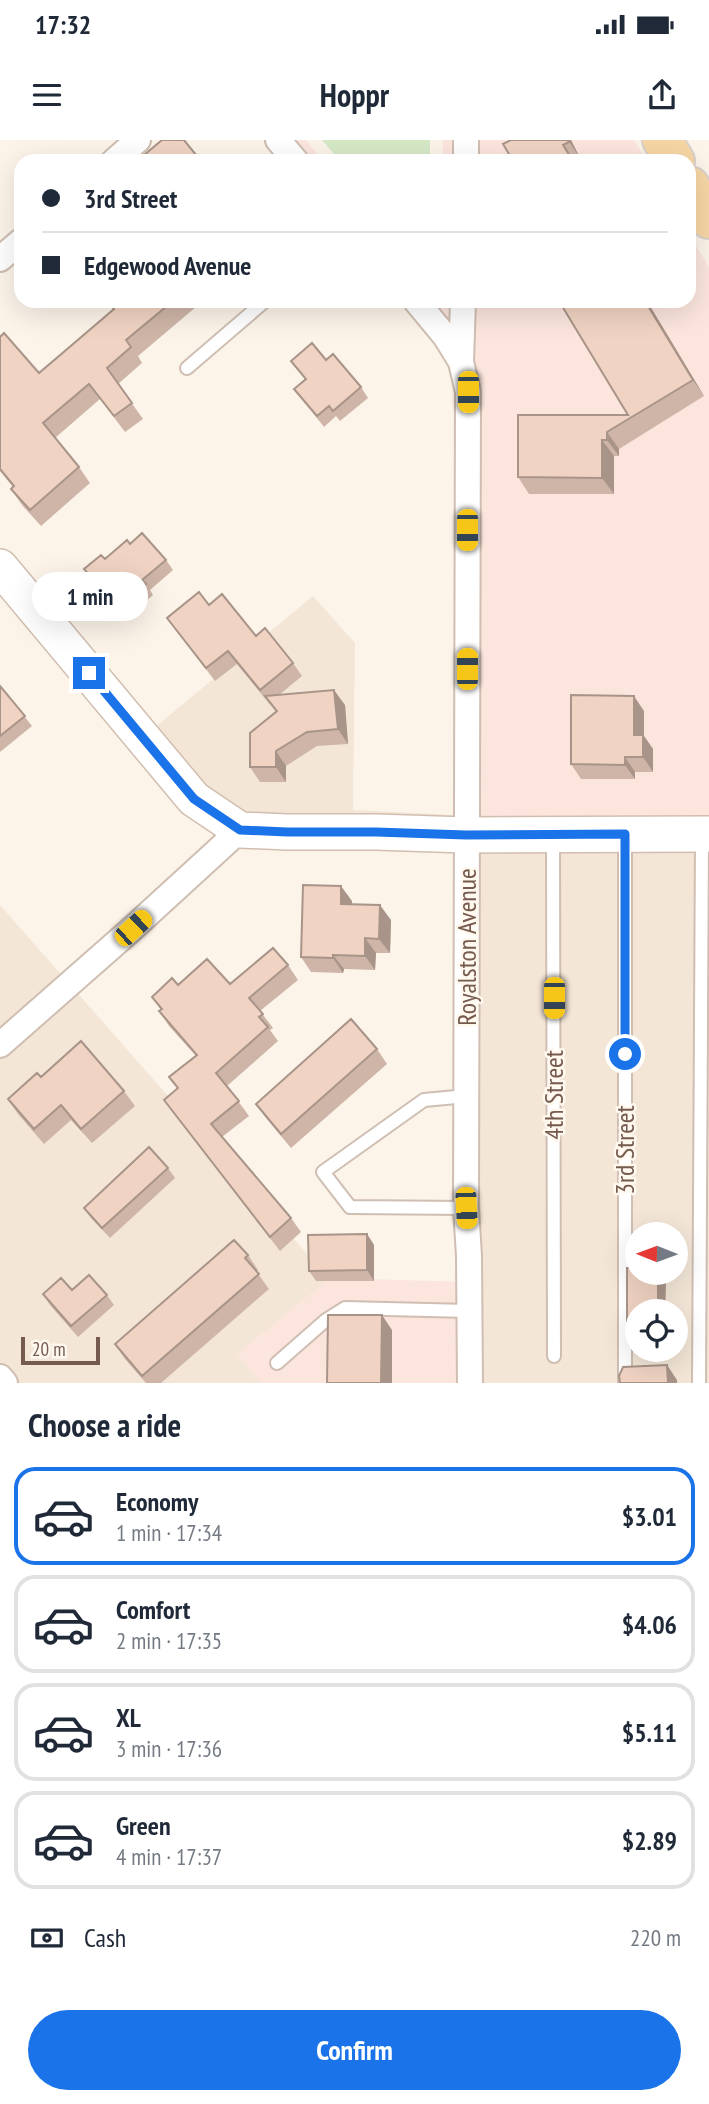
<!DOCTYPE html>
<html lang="en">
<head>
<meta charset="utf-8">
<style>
  :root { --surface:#fff; --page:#f2f2f3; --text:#1f2937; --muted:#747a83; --line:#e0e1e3; --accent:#1a73e8 }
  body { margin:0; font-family:"PT Sans Narrow",sans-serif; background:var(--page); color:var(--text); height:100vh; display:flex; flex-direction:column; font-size:26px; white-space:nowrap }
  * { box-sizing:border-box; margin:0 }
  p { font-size:23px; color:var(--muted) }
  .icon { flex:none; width:38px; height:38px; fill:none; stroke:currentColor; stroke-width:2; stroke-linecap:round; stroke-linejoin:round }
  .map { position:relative; height:1243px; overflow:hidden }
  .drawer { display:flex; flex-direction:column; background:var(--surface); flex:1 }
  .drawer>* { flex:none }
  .guide { position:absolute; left:14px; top:14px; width:682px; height:154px; border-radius:21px; box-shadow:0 7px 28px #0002; display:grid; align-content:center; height:154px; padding:0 28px; background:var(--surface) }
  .needle { width:46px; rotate:271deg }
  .tools { position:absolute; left:625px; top:1082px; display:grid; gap:14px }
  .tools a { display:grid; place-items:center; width:63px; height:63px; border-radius:50%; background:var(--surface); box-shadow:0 7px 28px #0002; font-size:35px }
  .scale { position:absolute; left:21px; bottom:18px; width:79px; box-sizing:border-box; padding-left:7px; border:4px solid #755a4d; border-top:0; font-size:19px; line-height:24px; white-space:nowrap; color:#755a4d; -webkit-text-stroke:5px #fef8ef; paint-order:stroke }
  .end { position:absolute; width:32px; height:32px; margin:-16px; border:9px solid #1a73e8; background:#fff; box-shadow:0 0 0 4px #fff }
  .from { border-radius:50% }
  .bubble { position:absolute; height:49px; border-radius:24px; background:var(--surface); box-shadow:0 7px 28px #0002; font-size:23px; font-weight:700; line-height:49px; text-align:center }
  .car { position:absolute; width:21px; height:42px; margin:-21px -10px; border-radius:9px; box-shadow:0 0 5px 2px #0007; background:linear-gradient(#f5c518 24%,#345 0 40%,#f5c518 0 76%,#345 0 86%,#f5c518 0) }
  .guide b { display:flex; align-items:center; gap:24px; height:66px; font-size:26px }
  .guide b+b { border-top:2px solid var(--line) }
  .guide i { width:18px; height:18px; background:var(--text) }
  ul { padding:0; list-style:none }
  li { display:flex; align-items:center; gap:21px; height:98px; margin:0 14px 10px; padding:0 14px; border:4px solid var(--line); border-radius:21px }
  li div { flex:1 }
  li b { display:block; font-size:26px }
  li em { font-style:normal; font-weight:700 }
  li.on { border-color:var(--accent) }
  li>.icon { width:63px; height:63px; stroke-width:1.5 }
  h2 { padding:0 28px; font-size:32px; line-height:84px }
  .pay { display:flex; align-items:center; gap:18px; height:77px; padding:0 28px; font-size:26px }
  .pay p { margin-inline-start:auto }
  .cta { display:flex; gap:14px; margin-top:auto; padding:14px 28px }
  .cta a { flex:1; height:80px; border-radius:42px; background:var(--accent); color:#fff; font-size:28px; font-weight:700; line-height:80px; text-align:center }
  .status { display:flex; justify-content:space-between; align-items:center; height:49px; padding:0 35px; background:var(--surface); direction:ltr }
  .status svg { height:19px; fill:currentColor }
  header { display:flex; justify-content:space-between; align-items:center; height:91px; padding:0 28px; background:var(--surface); font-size:32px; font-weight:700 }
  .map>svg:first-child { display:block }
  .residential { fill:#f3e6d7; fill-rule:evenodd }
  .commercial { fill:#fbe5dd }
  .park { fill:#d6e9c7 }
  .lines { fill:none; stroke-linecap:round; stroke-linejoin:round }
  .lane-casing { stroke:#cfbeb1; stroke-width:16 }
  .street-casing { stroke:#cfbeb1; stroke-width:28 }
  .secondary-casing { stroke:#d2beaf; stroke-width:38 }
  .primary-casing { stroke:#d8d1cd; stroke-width:42 }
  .lane { stroke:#fff; stroke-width:12 }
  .street { stroke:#fff; stroke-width:24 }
  .secondary { stroke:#fff; stroke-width:35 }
  .primary { stroke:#f7d6a5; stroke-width:38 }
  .wall { fill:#ceb5a7 }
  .shaded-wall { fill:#a89488 }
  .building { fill:#f0d3c2; stroke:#a89488; stroke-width:2 }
  .route { stroke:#1a73e8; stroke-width:9 }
  .labels { text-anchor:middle; stroke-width:5; stroke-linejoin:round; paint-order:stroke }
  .street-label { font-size:26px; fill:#755a4d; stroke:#fef8ef }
</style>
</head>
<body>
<div class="status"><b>17:32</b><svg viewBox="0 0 49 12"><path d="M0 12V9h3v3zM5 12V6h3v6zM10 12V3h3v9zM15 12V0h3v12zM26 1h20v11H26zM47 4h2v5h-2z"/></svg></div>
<header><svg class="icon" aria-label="menu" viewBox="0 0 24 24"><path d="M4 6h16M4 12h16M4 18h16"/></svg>Hoppr<svg class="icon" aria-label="share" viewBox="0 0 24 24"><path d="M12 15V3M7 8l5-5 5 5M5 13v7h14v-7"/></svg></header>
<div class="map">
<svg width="709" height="1243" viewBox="0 0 709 1243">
  <rect width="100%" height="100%" fill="#fcf4e9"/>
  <path class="residential" d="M313,456L355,503L353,670L475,676V681L245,676L205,649L154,588Z
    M474,708H709V1243H469ZM637,1094H676V1132H637ZM637,1171H676V1209H637Z
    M0,765L329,1139L238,1214L261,1243H3L0,1239Z"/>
  <path class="commercial" d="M292,0H306L323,21H310Z
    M443,0H634L647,21H443Z
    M690,95L709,128V680L475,676V264L431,161H690Z
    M330,1138L470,1142L469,1243H261L237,1214Z"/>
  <path class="park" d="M322,0H430V21H340Z"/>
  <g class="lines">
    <defs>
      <path id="lane" d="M187,228L265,161
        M553,697L554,1216
        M466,1068L350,1067L323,1032L424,960L467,956
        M277,1223L326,1180L345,1168L469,1171
        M625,1243V698
        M699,1243L702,697"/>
      <path id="street" d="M278,0L296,21
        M114,21L138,0
        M466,21V0
        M0,119L21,101
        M416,161L445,196L461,222
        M463,161L461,222L468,252L466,1068L469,1116L470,1243
        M0,905L133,788L240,690
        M0,1237L5,1243"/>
      <path id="secondary" d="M0,427L194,659L240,690L287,692H376L466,695L709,694"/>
      <path id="primary" d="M662,0L675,21
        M690,46L709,79"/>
    </defs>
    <use href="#lane" class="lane-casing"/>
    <use href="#street" class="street-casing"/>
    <use href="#secondary" class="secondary-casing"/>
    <use href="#primary" class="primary-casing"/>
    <use href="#lane" class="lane"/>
    <use href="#street" class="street"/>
    <use href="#secondary" class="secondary"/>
    <use href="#primary" class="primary"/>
  </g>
  <path class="wall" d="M571,0L580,18L575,21H513Z
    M106,161H203L138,216L142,223L118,244L143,279L125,292L100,259L55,298L79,327L90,343L41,386L22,365L11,349L13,347L0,331V197L39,233L113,170Z
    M647,161L704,256L619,309V316H614V354H529L518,337L628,275Z
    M326,220L361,247L368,258L340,281L336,276L324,287L294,249L305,239L291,221Z
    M130,404L166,420L173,430L150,450L153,455L126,479L91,439L84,429L105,419Z
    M209,465L293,523L302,536L279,555L345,565L348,604L317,606L286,626V642H260L250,627L276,572L237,524L215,541L167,478Z
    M0,546L32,586L0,612Z
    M644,571V596L653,609V632H635V639H581L571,624Z
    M352,761V765L391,780L390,813H376L375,830L344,829L343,833L311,832L301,817Z
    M288,825L298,840L260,871L273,888L270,890L278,901L227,946L249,976L222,997L291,1078L301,1092L280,1111L164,960L178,949L169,937L196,916L169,886L159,871L161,870L152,857L178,845L230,844Z
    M377,909L387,924L291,1008L266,978L256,964Z
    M41,937L124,951L135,966L92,1003L71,980L44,1004L18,974L8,959Z
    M168,1028L175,1038L110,1098L91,1078L84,1068Z
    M367,1094L374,1105V1141H316L309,1131Z
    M248,1115L258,1130L256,1131L269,1149L161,1243H146L125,1219L115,1204Z
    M627,1128H637V1132H661L666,1139L665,1171H637V1200H634L627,1190Z
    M72,1150L107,1155L114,1165L78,1197L50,1165L43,1154Z"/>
  <path class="shaded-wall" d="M568,0H571L580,18Z
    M645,161H647L704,256L693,240Z
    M607,292L619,309V316L607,300Z
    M602,300L614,316V354L602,338Z
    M334,550L345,565L348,604L338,589Z
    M634,556L644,571V596L653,609V632L643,617L634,595Z
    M276,611L286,626V642L276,627Z
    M625,617L635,632V639L625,625Z
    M341,746L352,761L351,779L341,764Z
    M380,765L391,780L390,813L379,799Z
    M365,798L376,813L375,830L365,816Z
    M333,815L344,829L343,833L333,818Z
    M367,1094L374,1105V1141L367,1130Z
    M658,1132H661L666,1139L665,1171H658Z
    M382,1175L392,1190V1243H381Z
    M667,1225L677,1240V1243H668Z"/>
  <path class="building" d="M162,0H184L201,21H137Z
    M511,0H568L569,2L563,5L573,21H513L503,4Z
    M108,161H173L126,200L131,207L107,228L132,263L114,276L89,244L43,283L79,327L30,370L11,349L14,346L0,329V197L4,193L39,233L114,169Z
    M559,161H645L693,240L607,292V300H602V338L518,337V275H628Z
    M312,203L326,220L333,214L361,247L333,271L329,266L317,276L294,249L306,239L291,221Z
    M142,393L166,420L142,440L146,444L118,469L84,429L101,415L105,419L127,400L130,404Z
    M199,452L209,465L222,454L256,496L265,488L293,523L260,550L228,511L206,528L167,478Z
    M0,546L25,576L0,596Z
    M334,550L338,589L307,592L276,611V627H250V593L277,571L265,556Z
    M571,555L634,556V595H643V617H625V625L571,624Z
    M303,745L341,746V764L380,765L379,799L365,798V816L333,815V818L301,817Z
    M273,808L288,825L249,858L263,874L259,877L268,887L216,933L239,961L211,984L291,1078L270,1097L164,960L178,948L169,937L197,915L159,871L162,869L152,857L172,838L178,845L207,819L230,844Z
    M351,879L377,909L281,994L256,964Z
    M81,901L124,951L81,989L61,965L34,989L8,959L37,933L41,937Z
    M149,1007L168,1028L102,1088L84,1068Z
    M367,1094V1130L309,1131L308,1095Z
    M234,1100L248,1115L245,1118L259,1134L142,1236L115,1204Z
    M627,1128H637V1132H658V1171H637V1190H627Z
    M89,1135L107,1155L71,1186L43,1154L61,1138L72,1150Z
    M328,1175H382L381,1243H327Z
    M667,1225L668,1243H620L619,1236L623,1227Z"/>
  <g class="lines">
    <path class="route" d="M89,533L194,659L240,690L287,692H376L466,695L625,694V914"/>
  </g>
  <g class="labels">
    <g class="street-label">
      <text transform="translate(467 807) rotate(-90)" y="9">Royalston Avenue</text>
      <text transform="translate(554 955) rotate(-90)" y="9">4th Street</text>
      <text transform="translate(625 1010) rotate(-90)" y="9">3rd Street</text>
    </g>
  </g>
</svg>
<div class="tools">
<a><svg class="needle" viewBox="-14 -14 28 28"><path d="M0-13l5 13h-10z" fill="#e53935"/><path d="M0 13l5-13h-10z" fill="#747a83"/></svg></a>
<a><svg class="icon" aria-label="locate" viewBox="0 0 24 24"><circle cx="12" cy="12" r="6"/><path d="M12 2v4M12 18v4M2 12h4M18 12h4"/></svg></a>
</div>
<div class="scale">20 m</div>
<i class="end from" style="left:625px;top:914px"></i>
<i class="end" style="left:89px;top:533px"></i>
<div class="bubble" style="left:32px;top:432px;width:116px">1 min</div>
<i class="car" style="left:468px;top:252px;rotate:180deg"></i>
<i class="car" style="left:467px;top:390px;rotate:180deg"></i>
<i class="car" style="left:467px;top:529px;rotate:0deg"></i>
<i class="car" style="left:133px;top:788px;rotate:47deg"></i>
<i class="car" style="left:554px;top:858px;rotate:180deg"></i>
<i class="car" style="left:466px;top:1068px;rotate:177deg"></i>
<div class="guide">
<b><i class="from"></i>3rd Street</b>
<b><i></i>Edgewood Avenue</b>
</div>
</div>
<section class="drawer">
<h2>Choose a ride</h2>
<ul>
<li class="on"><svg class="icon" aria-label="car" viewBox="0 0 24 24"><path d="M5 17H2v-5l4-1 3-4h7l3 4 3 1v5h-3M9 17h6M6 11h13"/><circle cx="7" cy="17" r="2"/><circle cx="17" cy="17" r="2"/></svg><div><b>Economy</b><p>1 min · 17:34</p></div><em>$3.01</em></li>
<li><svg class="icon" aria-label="car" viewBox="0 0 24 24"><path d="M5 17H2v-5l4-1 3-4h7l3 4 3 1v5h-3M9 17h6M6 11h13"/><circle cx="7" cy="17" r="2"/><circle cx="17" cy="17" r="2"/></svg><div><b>Comfort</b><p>2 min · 17:35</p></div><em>$4.06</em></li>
<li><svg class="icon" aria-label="car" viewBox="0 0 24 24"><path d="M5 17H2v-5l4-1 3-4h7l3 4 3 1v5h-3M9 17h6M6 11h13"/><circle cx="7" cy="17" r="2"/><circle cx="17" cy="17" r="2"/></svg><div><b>XL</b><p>3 min · 17:36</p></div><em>$5.11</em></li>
<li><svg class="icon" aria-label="car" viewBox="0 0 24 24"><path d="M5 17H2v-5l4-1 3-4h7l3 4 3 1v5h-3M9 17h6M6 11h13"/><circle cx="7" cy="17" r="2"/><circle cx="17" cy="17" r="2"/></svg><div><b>Green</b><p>4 min · 17:37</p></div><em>$2.89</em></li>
</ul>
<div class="pay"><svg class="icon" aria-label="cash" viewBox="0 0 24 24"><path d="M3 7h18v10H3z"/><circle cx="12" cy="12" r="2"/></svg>Cash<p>220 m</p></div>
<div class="cta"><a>Confirm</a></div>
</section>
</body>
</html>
